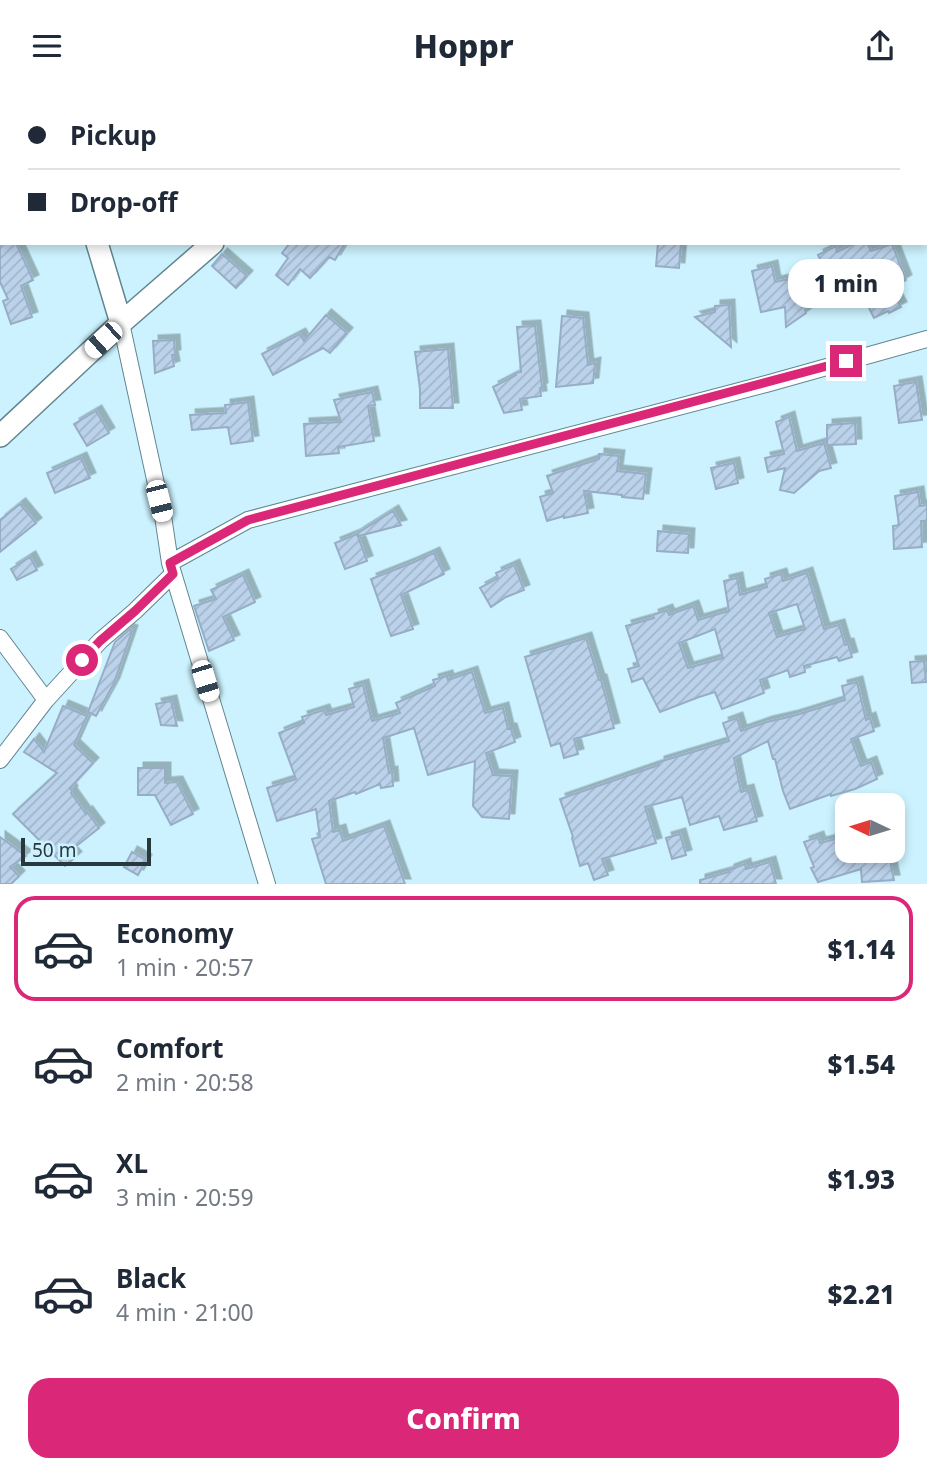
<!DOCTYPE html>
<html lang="en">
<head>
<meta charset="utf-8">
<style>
  :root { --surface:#fff; --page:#f6f6f7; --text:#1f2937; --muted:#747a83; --line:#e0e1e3; --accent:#db2777 }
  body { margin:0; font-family:"Noto Sans",sans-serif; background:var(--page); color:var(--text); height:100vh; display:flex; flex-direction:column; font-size:26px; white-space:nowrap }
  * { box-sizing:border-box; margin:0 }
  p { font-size:23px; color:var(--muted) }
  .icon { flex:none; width:38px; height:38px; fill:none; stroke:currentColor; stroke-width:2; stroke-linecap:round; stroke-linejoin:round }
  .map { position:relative; height:793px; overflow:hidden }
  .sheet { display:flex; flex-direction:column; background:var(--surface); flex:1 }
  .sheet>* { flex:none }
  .guide { position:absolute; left:0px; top:0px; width:928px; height:154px; box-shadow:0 4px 10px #0003; display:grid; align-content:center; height:154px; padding:0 28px; background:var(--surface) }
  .needle { width:46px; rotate:274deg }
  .controls { position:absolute; left:835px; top:702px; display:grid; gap:14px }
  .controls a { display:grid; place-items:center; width:70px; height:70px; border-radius:14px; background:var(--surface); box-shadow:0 4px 10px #0003; font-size:35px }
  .scale { position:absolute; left:21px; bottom:18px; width:130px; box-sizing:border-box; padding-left:7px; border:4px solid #28383c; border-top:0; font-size:19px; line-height:24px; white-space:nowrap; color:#28383c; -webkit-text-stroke:5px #cbf2fe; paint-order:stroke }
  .end { position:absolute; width:32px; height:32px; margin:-16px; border:9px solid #db2777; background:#fff; box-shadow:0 0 0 4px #fff }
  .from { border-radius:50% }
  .bubble { position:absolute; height:49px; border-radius:21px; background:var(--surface); box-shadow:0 4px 10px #0003; font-size:23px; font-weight:800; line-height:49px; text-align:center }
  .car { position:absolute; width:21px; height:42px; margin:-21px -10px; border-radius:9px; box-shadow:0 0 5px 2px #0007; background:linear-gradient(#fff 24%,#345 0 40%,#fff 0 76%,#345 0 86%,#fff 0) }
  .guide b { display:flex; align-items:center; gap:24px; height:66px; font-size:26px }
  .guide b+b { border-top:2px solid var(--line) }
  .guide i { width:18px; height:18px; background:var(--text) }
  ul { padding:12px 0 0; list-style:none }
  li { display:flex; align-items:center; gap:21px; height:105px; margin:0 14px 10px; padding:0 14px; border:4px solid transparent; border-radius:21px }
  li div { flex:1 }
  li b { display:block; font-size:26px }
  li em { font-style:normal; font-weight:800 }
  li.active { border-color:var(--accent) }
  li>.icon { width:63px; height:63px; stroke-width:1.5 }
  .action { display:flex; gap:14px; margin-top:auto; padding:14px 28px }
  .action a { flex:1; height:80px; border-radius:21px; background:var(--accent); color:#fff; font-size:28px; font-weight:800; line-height:80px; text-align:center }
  header { display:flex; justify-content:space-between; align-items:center; height:91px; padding:0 28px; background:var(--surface); font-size:32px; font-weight:800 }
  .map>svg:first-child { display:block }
  .building { fill:url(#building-hatch); stroke:#97adc6; stroke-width:2; fill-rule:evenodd; filter:url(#shadow) }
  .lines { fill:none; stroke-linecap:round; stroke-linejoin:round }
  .street-casing { stroke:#628691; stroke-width:18 }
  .secondary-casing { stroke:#628691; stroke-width:24 }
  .street { stroke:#fff; stroke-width:16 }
  .secondary { stroke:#fff; stroke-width:21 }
  .route { stroke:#db2777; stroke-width:9 }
</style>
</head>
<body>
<header><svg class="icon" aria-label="menu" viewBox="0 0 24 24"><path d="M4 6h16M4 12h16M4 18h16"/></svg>Hoppr<svg class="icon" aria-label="share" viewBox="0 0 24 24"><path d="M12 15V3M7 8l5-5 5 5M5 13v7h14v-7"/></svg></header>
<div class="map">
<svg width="927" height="793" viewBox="0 0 927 793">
  <defs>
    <pattern id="building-hatch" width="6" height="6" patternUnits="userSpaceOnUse" patternTransform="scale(1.75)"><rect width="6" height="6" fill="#bbd2eb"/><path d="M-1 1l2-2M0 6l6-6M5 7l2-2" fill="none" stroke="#a1b5ca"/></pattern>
    <filter id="shadow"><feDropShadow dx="5.5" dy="-5.5" stdDeviation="0" flood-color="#0004"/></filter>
  </defs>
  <rect width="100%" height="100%" fill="#cbf2fe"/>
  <path class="building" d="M0,152H16L33,189L21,195L32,226L11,233L3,210L8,208L0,191Z
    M290,152H345L335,169L329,166L310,187L300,178L288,194L276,184L288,167L282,162Z
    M658,152H681L679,177L656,175Z
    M855,152H867L871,160L892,153L906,189L891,197L901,216L889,222L888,220L874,227L863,205L860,206L859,203L813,207L832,195L818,164L836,155L837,161Z
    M222,163L247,185L236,197L212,175Z
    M772,175L775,191L798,186L806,222L786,236L785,216L761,221L752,180Z
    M729,214L731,256L695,226L715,221V215Z
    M326,224L347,242L330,262L323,257L273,284L262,263L300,243L304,250Z
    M562,225L583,227L588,274L595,272L593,292L556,296Z
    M535,235L542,297H540L541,305L520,308L522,319L504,322L493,296L516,284L515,282L521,281L517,236Z
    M174,249L175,264H172L174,275L155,282L153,250Z
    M448,258L453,317H420V298L415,261Z
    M916,291L922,329L899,332L894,295Z
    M372,301L375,314L368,315L374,350L338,356L339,362L306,365L304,333L341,331L334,309Z
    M248,311L253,350L231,353L228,336L192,339L190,324L226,322L225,314Z
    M96,320L109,342L87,355L74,333Z
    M789,326L797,360L824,352L831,377L819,380L794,402L780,399L785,377L768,381L765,367L784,363L776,331Z
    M855,332L856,353L827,354V334Z
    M599,363L619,365L617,380L646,383L643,408L622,406V404L584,400L588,422L564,427V425L547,430L540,406L553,402L547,385L599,368Z
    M81,367L90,387L55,402L47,382Z
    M734,372L738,392L716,398L711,377Z
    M918,401L920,415L927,414V430H921L922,456L894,458L893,435L899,434L895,405Z
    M20,413L36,432L0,461V429Z
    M393,420L401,434L359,445L358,442Z
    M658,440L689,443L688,462L657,460Z
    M357,443L367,470L345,478L335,452Z
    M434,462L444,483L401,504L413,538L391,545L371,488L412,472Z
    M30,466L37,479L17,489L11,478Z
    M514,474L524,499L506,506L491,516L480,497L498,487L496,482Z
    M807,482L824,538L839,534L845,554L848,553L852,566L839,570L837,566L804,575L805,581L790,586L788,579L760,589L764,602L722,618L715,601L699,606L660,621L643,587L632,591L628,578L639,575L626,535L654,527L653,524L667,519L669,524L693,515L698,529L729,520L724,490L737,487L740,504L767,496L765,488L781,483L783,490ZM797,513L805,538L777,546L769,522ZM715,538L723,567L688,577L679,552Z
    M243,484L255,511L223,526L234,549L209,560L194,515L216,508L211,499Z
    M129,539L132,540L114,592L96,625L88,621L115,551Z
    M586,547L599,589H601L614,637L574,648L578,663L564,667L560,652L551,655L525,566Z
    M924,570L926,591L912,592L910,571Z
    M472,581L485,622L503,617L508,638H511L515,651L486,662L493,684L512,685L509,728L482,726L473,715L475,670L428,684L414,637L383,647L389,682L392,681L393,695L381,697L380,693L356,703L355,701L329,710L333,741L340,739L343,750L384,735L405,793H326L312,748L320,746L316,718L277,730L267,697L296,688L279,642L304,632L302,626L324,619L326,624L354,616L349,598L363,594L372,630L400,622L396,612L435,595L433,589L447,585L448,589Z
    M857,591L866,629L870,627L874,640L851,648L861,675L871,671L877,688L855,698L831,705V703L790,718L783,700L775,668H773L768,650L734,667L741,701L748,699L757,730L724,739L719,725L690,734L682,706L645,716L656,752L602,768L608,784L594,789L588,772L580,775L572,747L573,746L560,708L659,674V671L729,650L723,632L737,627L741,640L767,631L793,625L845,609L842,595Z
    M171,610L177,635L161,634L156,613Z
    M63,615L87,625L74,654L93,672L70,697L72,700L71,702L86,723L87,721L99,737L70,760L76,766L65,775L13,723L57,682L24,661L34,648L44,661Z
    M138,677H165V692L177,691L193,723L171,734L155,704H138Z
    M680,743L686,764L672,768L666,747Z
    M847,745V760H888L894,789L862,791L861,778L818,791L811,777L814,776L804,751L818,746L820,752Z
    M0,746L26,765L10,776L19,785L11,793H0Z
    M132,761L146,769L138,784L124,776Z
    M770,771L776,793H700V789L729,781V779L745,773L746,778Z"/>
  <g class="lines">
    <defs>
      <path id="street" d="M926,105L927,106
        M0,122L2,121
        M121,232L163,425L170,472L267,793
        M170,472L248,429L766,293L927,248
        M0,547L46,609
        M0,669L46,609L100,550L135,520L173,483"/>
      <path id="secondary" d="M51,0L52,2
        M387,2L389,0
        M97,152L121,232
        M0,345L121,232L213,152"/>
    </defs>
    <use href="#street" class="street-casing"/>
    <use href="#secondary" class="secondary-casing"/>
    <use href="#street" class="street"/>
    <use href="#secondary" class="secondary"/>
  </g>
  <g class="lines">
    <path class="route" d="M82,569L100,550L135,520L173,483L170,472L248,429L846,270"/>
  </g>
</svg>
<div class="controls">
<a><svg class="needle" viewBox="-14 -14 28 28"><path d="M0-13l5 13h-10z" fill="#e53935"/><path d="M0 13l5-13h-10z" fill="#747a83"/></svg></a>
</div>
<div class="scale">50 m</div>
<i class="end from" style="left:82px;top:569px"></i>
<i class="end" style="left:846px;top:270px"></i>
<div class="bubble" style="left:788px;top:168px;width:116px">1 min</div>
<i class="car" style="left:103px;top:249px;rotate:228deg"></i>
<i class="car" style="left:159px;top:410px;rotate:166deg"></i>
<i class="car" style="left:205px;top:590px;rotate:163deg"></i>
<div class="guide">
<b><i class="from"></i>Pickup</b>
<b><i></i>Drop-off</b>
</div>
</div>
<section class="sheet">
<ul>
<li class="active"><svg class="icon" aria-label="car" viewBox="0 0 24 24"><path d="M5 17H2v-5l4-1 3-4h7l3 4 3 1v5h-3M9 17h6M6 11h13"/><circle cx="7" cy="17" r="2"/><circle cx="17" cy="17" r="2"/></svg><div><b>Economy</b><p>1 min · 20:57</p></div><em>$1.14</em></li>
<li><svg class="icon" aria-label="car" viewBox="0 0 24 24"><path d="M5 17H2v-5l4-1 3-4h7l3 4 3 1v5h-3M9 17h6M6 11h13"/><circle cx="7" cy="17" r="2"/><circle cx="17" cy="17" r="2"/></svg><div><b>Comfort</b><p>2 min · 20:58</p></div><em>$1.54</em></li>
<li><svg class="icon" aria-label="car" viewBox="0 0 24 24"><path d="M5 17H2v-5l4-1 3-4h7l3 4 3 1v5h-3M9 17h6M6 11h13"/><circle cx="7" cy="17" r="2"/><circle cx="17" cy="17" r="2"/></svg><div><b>XL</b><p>3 min · 20:59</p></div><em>$1.93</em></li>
<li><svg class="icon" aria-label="car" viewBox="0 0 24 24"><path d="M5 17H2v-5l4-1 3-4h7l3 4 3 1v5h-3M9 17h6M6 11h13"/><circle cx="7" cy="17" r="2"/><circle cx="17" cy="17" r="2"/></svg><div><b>Black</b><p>4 min · 21:00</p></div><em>$2.21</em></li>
</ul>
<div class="action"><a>Confirm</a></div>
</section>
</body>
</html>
